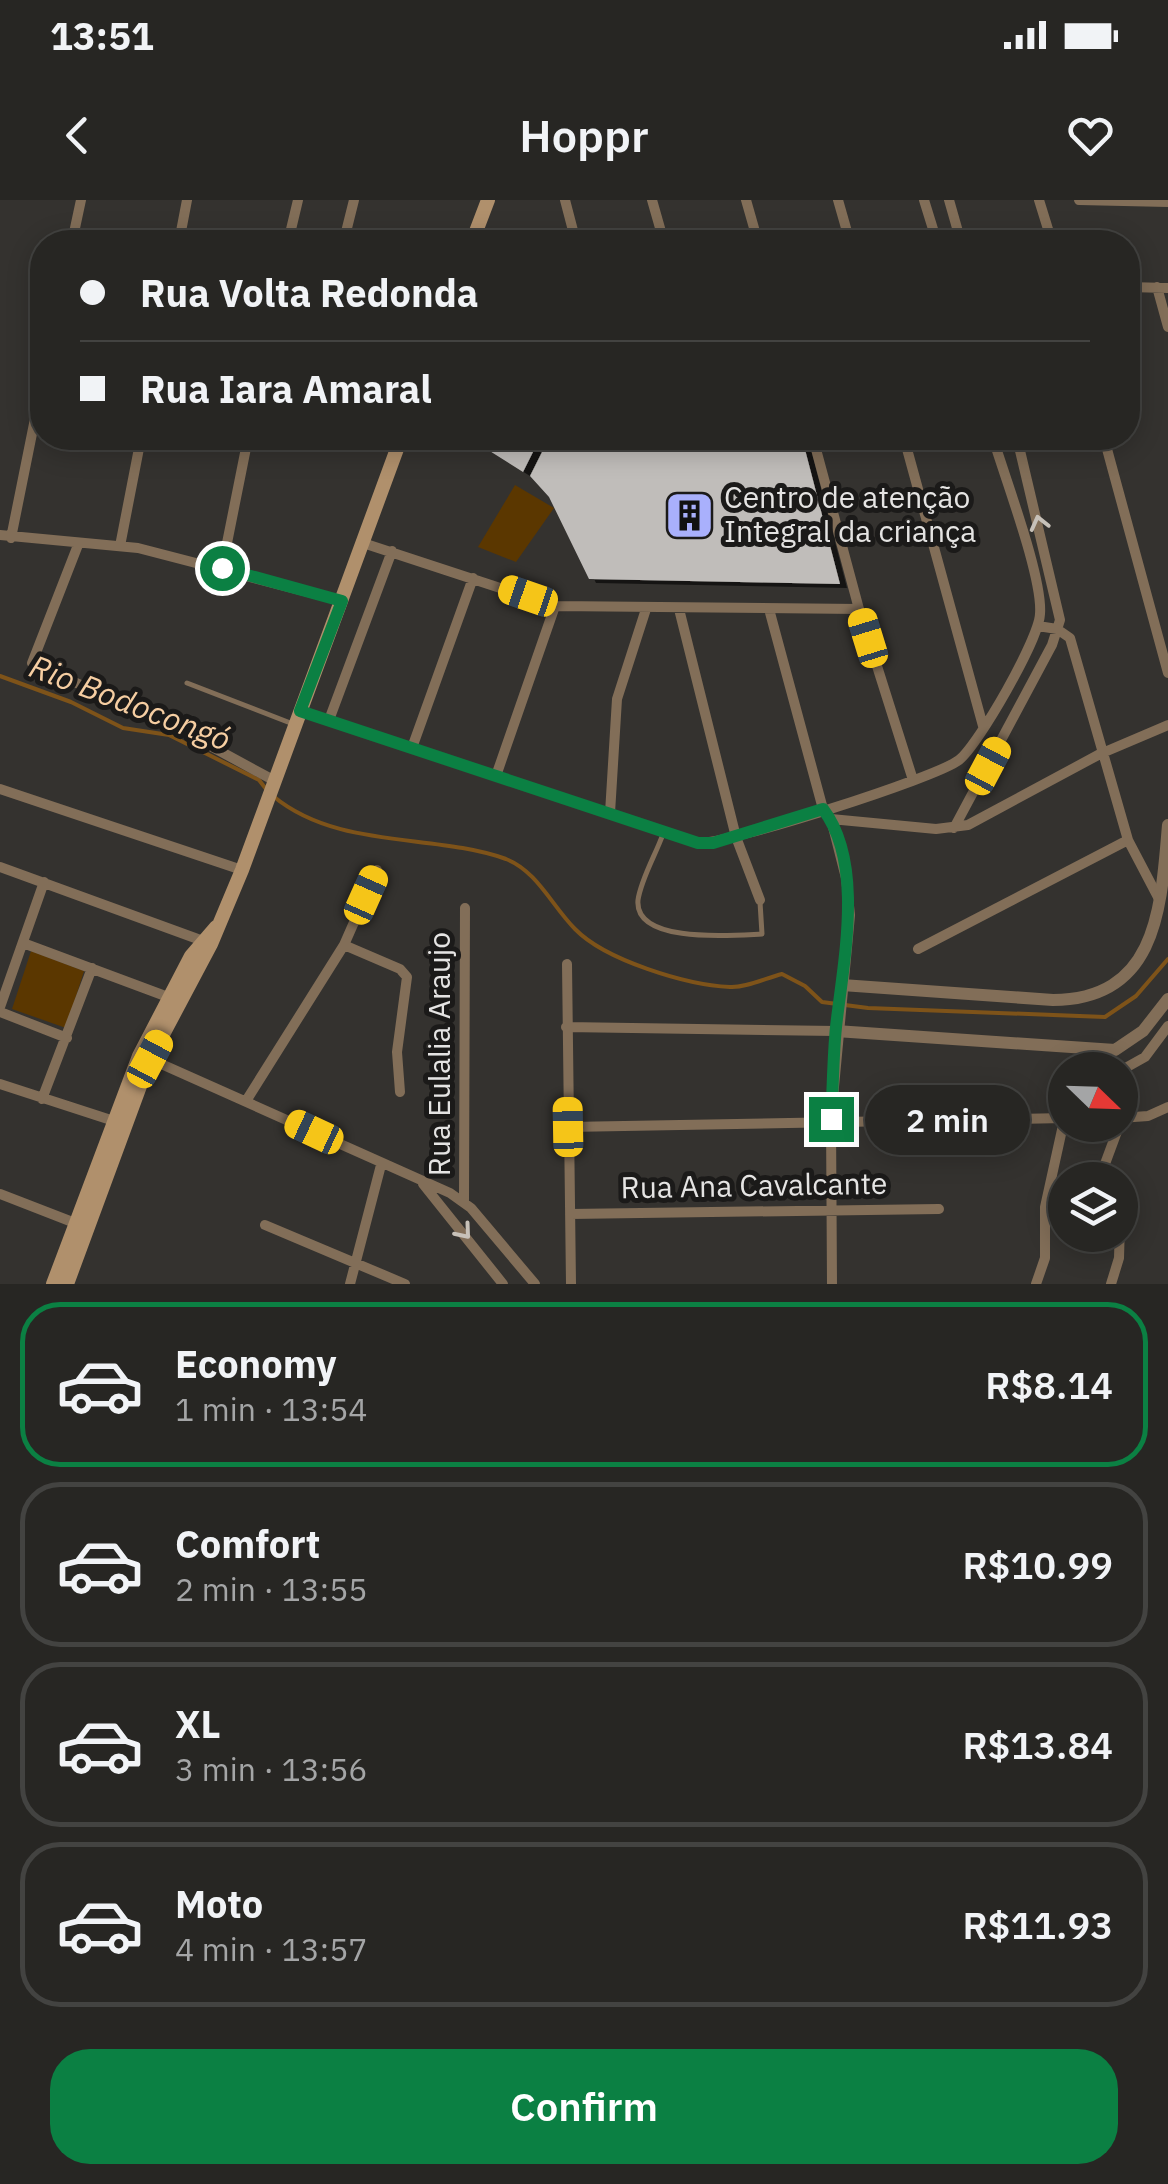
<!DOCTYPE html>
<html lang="en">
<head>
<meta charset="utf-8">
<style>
  :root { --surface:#272623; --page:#333230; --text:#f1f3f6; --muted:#a4a5a6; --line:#434341; --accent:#0b8043 }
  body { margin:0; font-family:"IBM Plex Sans",sans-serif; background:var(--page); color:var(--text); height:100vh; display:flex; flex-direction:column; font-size:38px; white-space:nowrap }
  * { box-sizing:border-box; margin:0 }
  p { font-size:32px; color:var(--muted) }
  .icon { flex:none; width:55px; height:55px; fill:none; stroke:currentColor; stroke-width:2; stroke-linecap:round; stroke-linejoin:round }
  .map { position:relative; height:1084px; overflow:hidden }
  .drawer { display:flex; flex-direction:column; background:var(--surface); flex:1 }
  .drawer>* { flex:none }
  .top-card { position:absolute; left:30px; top:30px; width:1110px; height:220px; border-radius:40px; box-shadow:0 5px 25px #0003,0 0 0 2px var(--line); display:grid; align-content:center; height:220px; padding:0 50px; background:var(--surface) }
  .needle { width:65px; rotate:113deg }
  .tools { position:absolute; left:1048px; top:852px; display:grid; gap:20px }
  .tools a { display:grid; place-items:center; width:90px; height:90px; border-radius:50%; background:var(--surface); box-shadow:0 5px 25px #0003,0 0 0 2px var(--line); font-size:50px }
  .end { position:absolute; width:45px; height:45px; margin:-22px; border:12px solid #0b8043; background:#fff; box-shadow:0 0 0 5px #fff }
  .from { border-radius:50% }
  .bubble { position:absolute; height:70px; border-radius:35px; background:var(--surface); box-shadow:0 5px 25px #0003,0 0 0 2px var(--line); font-size:32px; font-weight:600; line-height:70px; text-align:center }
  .car { position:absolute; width:30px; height:60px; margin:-30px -15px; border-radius:12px; box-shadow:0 0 8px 2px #0007; background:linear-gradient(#f5c518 24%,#345 0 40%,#f5c518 0 76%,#345 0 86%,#f5c518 0) }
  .top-card b { display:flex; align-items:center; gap:35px; height:95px; font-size:38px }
  .top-card b+b { border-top:2px solid var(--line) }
  .top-card i { width:25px; height:25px; background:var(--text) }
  ul { padding:18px 0 0; list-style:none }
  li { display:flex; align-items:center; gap:30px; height:165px; margin:0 20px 15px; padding:0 30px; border:5px solid var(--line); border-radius:40px }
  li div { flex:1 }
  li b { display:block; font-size:38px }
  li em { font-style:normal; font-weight:600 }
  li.on { border-color:var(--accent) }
  li>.icon { width:90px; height:90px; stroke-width:1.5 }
  .action { display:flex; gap:20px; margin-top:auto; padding:20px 50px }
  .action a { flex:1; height:115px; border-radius:40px; background:var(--accent); color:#fff; font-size:40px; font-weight:600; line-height:115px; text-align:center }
  .status { display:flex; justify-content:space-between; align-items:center; height:70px; padding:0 50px; background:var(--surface); direction:ltr }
  .status svg { height:28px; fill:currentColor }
  header { display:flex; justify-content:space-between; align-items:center; height:130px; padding:0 50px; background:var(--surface); font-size:45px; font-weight:600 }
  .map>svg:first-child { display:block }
  .green { fill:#5b3700 }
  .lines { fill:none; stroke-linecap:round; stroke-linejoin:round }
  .stream { stroke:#7e5319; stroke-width:4 }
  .building { fill:#c0bdba; filter:url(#shadow) }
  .service { stroke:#826e58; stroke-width:5 }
  .minor { stroke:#826e58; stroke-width:10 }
  .tertiary { stroke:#826e58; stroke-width:12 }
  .secondary { stroke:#b0906c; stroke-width:14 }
  .oneway { stroke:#c7c1b9 }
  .route { stroke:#0b8043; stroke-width:12 }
  .labels { text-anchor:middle; stroke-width:10; stroke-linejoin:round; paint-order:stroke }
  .poi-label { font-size:30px; fill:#e5e4e3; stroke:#1b1a19; text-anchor:start }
  .street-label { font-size:30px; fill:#e5e4e3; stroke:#1b1a19 }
  .water-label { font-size:32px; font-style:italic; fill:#f6cea2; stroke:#1b1a19 }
</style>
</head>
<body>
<div class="status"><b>13:51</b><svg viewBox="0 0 49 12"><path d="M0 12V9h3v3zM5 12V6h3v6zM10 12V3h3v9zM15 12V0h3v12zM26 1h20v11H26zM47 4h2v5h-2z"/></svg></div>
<header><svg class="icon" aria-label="back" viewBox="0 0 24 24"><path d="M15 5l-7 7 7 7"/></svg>Hoppr<svg class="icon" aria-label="heart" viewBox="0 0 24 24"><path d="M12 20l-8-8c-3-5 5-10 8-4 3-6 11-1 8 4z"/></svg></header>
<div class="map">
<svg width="1168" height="1084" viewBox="0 0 1168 1084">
  <defs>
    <filter id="shadow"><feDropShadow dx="7" dy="4" stdDeviation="0" flood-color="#0009"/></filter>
  </defs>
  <rect width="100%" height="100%" fill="#34322f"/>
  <path class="green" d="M515,285L554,308L516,362L478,347Z
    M31,751L84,771L66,828L12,809Z"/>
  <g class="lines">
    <path class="stream" d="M0,476L71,502L123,528L169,535L259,580L266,589
      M273,596C338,650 434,633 506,659C537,671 552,706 575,729C605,760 686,785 730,787C746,788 766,778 782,774L805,786L822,802L868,808L1105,817L1136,796L1168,759"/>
  </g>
  <path class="building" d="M479,238H540L523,272L477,243Z
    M549,238H802L840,384L589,379L549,297L530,276Z"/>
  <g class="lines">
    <path class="service" d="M187,483L293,524
      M663,634C656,654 641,679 638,700C634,745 737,735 762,734L760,702"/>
    <path class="minor" d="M565,0L576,42
      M652,0L664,42
      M746,0L758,42
      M838,0L850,42
      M924,0L937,42
      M949,0L961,42
      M1039,0L1052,42
      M1079,0L1168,2
      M344,40L354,0
      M72,42L81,0
      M179,42L187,0
      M288,42L298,0
      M1128,87L1168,88
      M1157,87L1168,127
      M813,238L859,409L913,580
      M876,238L994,240
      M904,238L983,526
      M1104,238L1168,473
      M0,335L138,348L342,401
      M11,338L42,184
      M363,343L555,406L859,409
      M78,345L32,463L181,530L275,581
      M120,346L141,238
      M222,368L248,238
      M679,409L736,637L760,700
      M769,409L823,609L831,619L846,678L850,715L831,919L832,1084
      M300,511L698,643C728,644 936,578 959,560C979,544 1039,439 1040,414C1043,378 1005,278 993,238
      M329,520L392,351
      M413,545L473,378
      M497,573L555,406
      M0,589L242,670
      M610,613L617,499L646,409
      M831,619L936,629L968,625L1100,554L1168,525
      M954,628L1052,445L1060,420L1017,238
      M1128,640L1160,701
      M0,667L206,742
      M23,743L168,797
      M344,745L400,769L407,777L397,852L400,892
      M918,749L1128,640L1070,438L1057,429L1038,426
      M567,764L571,1084
      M0,807L44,682
      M0,812L67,838
      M566,827L836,831
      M150,859L450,993L471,1008L535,1084
      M1120,871L1145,857L1168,826
      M0,884L117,922
      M42,899L92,768
      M246,901L344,745L377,670
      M1120,918L1148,916L1168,907
      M568,927L1065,918
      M1099,980L1122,918
      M423,984L503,1084
      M0,994L75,1023
      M464,1001L465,708
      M570,1014L939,1009
      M265,1025L405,1084
      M350,1084L381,965
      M1036,1084L1045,1058V1007L1065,916
      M1111,1084L1119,1058L1120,1023"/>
    <path class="tertiary" d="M842,785L1053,800C1158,799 1161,707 1168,625
      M836,831L1115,850L1143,831L1168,799"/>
    <path class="secondary" d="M472,42L488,0
      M53,1084L139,856L191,756L216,727
      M67,1084L150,859L211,744L242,670L401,238"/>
  </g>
  <defs><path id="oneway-chevron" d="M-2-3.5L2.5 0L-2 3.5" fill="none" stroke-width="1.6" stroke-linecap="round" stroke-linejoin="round" transform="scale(2.5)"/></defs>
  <g class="oneway">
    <use href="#oneway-chevron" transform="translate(1039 323) rotate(-104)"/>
    <use href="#oneway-chevron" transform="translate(464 1032) rotate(50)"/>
  </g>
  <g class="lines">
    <path class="route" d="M222,368L342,401L300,511L698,643H713L823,609C865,664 843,763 836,827C833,857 833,888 831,919"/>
  </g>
  <defs>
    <symbol id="building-square" viewBox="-11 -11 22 22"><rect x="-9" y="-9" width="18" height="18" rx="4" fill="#a9b0fc" stroke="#1b1a19"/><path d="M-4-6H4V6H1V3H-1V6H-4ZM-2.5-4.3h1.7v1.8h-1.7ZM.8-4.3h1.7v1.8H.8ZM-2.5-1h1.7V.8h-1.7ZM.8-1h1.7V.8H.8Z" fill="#111"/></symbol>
  </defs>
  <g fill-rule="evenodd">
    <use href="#building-square" x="662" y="288" width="55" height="55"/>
  </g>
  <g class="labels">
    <g class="poi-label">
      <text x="724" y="308">Centro de atenção<tspan x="724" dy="34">Integral da criança</tspan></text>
    </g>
    <g class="street-label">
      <text transform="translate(440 854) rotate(-90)" y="10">Rua Eulalia Araujo</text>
      <text transform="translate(754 986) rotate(-1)" y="10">Rua Ana Cavalcante</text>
    </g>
    <g class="water-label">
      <text transform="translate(130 503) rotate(21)" y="11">Rio Bodocongó</text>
    </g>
  </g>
</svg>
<div class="tools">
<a><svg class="needle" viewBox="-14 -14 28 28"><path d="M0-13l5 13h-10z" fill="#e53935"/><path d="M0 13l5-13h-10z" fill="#a4a5a6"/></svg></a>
<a><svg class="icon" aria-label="layers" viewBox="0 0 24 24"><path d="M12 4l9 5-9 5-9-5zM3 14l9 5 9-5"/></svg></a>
</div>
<i class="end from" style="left:222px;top:368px"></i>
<i class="end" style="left:831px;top:919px"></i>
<div class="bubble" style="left:865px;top:885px;width:165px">2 min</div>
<i class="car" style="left:528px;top:396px;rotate:289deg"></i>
<i class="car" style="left:868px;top:438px;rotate:343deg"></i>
<i class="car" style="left:988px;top:566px;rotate:28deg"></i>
<i class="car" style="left:366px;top:695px;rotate:24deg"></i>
<i class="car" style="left:150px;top:859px;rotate:28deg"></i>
<i class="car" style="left:568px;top:927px;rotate:359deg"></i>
<i class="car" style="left:314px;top:932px;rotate:295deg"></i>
<div class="top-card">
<b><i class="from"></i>Rua Volta Redonda</b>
<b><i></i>Rua Iara Amaral</b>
</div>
</div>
<section class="drawer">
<ul>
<li class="on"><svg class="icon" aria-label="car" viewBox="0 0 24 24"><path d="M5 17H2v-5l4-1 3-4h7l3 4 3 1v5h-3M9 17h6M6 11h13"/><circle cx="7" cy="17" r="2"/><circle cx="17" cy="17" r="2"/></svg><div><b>Economy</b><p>1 min · 13:54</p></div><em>R$8.14</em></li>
<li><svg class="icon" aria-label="car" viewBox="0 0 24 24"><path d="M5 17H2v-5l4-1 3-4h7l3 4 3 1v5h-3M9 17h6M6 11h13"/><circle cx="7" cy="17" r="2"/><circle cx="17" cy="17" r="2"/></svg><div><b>Comfort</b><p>2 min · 13:55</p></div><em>R$10.99</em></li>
<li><svg class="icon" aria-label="car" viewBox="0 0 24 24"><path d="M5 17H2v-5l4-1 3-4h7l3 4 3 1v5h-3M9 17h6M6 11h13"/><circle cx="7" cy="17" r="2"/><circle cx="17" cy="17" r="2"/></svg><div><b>XL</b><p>3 min · 13:56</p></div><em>R$13.84</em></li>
<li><svg class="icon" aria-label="car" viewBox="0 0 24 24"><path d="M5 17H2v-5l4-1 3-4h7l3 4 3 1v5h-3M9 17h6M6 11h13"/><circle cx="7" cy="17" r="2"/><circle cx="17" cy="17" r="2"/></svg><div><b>Moto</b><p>4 min · 13:57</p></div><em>R$11.93</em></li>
</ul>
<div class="action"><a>Confirm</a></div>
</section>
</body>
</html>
